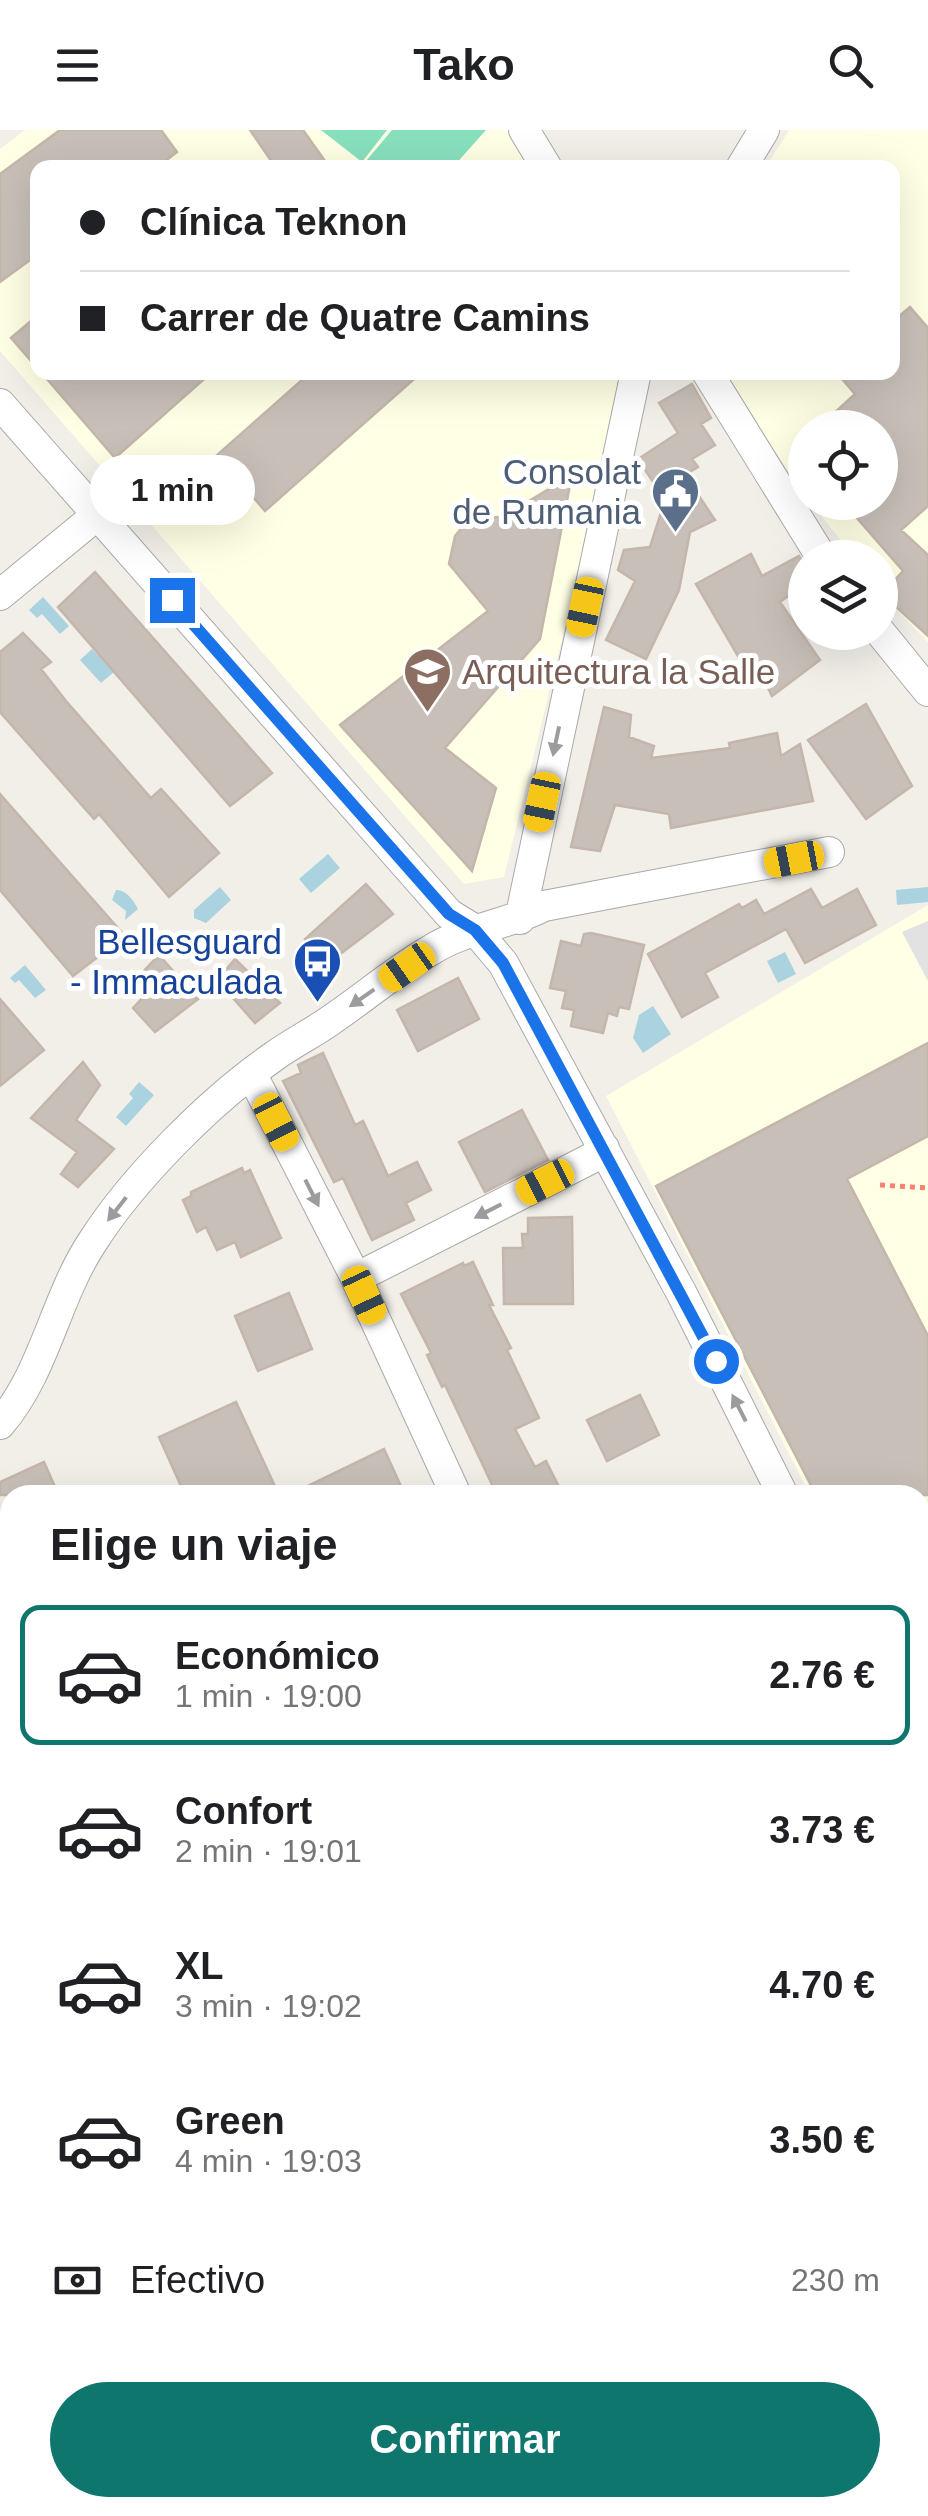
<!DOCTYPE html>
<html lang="es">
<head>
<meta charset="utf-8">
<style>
  :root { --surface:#fff; --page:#f6f6f6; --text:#202124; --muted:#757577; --line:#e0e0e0; --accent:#0f766e }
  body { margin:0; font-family:Helvetica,sans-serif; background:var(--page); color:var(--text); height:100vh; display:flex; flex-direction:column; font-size:38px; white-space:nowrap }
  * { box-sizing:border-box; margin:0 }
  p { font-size:32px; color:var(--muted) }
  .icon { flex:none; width:55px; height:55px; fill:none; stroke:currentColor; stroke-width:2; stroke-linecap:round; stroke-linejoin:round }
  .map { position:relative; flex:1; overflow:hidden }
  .drawer { position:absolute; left:0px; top:1355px; width:930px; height:1032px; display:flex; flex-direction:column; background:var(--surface); border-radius:30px 30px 0 0; box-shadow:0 10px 40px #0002 }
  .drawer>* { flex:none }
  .banner { position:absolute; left:30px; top:30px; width:870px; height:220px; border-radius:20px; box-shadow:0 10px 40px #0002; display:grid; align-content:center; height:220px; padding:0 50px; background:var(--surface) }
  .fabs { position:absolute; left:788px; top:280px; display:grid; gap:20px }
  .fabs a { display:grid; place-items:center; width:110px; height:110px; border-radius:50%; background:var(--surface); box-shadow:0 10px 40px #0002; font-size:50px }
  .end { position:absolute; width:45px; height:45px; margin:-22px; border:12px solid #1a73e8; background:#fff; box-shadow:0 0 0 5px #fff }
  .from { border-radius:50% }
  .bubble { position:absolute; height:70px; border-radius:35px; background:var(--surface); box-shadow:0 10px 40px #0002; font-size:32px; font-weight:600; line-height:70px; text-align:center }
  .car { position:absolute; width:30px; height:60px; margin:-30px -15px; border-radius:12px; box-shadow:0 0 8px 2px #0007; background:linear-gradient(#f5c518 24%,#345 0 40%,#f5c518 0 76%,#345 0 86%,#f5c518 0) }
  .banner b { display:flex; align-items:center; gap:35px; height:95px; font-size:38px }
  .banner b+b { border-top:2px solid var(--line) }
  .banner i { width:25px; height:25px; background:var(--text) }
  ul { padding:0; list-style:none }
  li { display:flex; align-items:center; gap:30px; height:140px; margin:0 20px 15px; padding:0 30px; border:5px solid transparent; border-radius:20px }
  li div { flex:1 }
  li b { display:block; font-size:38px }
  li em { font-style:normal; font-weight:600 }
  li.active { border-color:var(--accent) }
  li>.icon { width:90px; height:90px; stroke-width:1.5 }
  h2 { padding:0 50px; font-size:45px; line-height:120px }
  .pay { display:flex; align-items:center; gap:25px; height:110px; padding:0 50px; font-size:38px }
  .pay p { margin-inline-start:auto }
  .primary-button { display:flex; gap:20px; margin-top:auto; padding:20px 50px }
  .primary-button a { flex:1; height:115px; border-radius:60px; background:var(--accent); color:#fff; font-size:40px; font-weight:600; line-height:115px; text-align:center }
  header { display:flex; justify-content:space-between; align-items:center; height:130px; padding:0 50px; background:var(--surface); font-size:45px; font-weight:600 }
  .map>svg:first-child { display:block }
  .education { fill:#ffffe5 }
  .pitch { fill:#88e0be }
  .parking { fill:#e2e2e2 }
  .water { fill:#aad3df }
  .building { fill:#c7bfb8; stroke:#c4b6ab; stroke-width:2.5 }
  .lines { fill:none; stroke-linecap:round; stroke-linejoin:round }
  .lane-casing { stroke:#a9a9a9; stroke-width:18 }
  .street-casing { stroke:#a9a9a9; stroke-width:32 }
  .secondary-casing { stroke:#707d05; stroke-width:45 }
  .path { stroke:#fa8072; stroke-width:5; stroke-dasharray:5 5; stroke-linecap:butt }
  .lane { stroke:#fff; stroke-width:15 }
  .street { stroke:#fff; stroke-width:30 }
  .secondary { stroke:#f7fabf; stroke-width:42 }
  .oneway { fill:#9c9c9c }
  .route { stroke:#1a73e8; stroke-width:12 }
  .labels { text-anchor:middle; stroke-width:10; stroke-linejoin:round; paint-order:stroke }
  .service-label { font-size:35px; fill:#4e5e75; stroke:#fff; text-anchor:end }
  .education-label { font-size:35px; fill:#785e54; stroke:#fff; text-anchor:start }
  .transit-label { font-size:35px; fill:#164399; stroke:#fff; text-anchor:end }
</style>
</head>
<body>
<header><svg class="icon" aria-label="menu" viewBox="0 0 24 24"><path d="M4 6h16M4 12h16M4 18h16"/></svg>Tako<svg class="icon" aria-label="search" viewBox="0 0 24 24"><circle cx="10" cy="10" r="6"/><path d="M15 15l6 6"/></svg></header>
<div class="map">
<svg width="928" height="2386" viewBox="0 0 928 2386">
  <rect width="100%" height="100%" fill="#f2efe9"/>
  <path class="education" d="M25,0H512L536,37L38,38V242H613L619,245L599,358L504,747L464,754L0,221V19Z
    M789,0H928V512L880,462V428L854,427L811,373L880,372V298H805V365L721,243L892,242V38L766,37Z
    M928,775V1594L920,1579V1365H810L606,966Z
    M10,2174V2304L0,2287V2179Z
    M52,2378H907L911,2386H57Z"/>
  <path class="pitch" d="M321,0H387L362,32Z
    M392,0H486L453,37H361Z
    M338,2378H467L471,2386H321Z
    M816,2378H886L890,2386H801Z"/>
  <path class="parking" d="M928,791V851L902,802Z"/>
  <path class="water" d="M43,467L69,496L60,504L42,484L37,488L29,480Z
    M92,519L114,542L101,553L80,530Z
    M328,724L340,738L311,763L299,749Z
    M220,757L231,770L206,793L194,788V780Z
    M928,757V772L897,775L896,760Z
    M116,760C126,759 134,771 138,779L125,790L126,781L112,770Z
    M785,822L796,844L778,853L767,831Z
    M25,835L46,860L35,868L19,850L15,853L10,848Z
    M653,876L671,904L643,923L633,908L639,885Z
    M139,952L154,965L126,996L116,987L133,968L129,964Z"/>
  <path class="building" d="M60,0H161L177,22L156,38H38V124L0,152V44Z
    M250,0H303L330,38H276Z
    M910,177L928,198V376L901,400L928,425V506L882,464L903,441L843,372H880V298H818L855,264L836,242H892V192Z
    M38,185V239L11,208Z
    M41,242H212L115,328Z
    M311,242H422L265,381L217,325Z
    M692,254L711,288L701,294L715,315L692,329L698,337L685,345L715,390L690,402L679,460L646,529L606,510L635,451L618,440L624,420L650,417L665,370L638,329L678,303L659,273Z
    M572,345L540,509L445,618L496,658L472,741L340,595L488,481L449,434L455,406L466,393L485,386L516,389L519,377Z
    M751,424L762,446L799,426L805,436V454L780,472L820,530L772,566L756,534L746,540L696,454Z
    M95,442L272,643L230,676L58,477Z
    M23,503L51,532L41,539L66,571L151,668L161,659L219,723L169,767L99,684L94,689L0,582V522Z
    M866,574L912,656L866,689L808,610Z
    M604,577L631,585L629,607L654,616L651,628L730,618L729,613L777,603L781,626L800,614L813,671L671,698L669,684L615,675L600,721L571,717Z
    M0,664L125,806L73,846L0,760Z
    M366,754L393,784L327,834L305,809Z
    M811,759L822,778L857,759L876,795L805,833L786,799L705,843L718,867L682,887L648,824L739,774L742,778L756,770L764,784Z
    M591,803L644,815L629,879L619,877L617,886L608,883L603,903L571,896L574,880L562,878L566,861L550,858L561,811L581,816L584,804Z
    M159,825L198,869L155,902L133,878L149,861L137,848Z
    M235,829L280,873L255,893L217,850Z
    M458,848L479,889L418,921L397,880Z
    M0,869L44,920L0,956Z
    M928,913V1006L847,1049L928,1206V1365H816L656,1056Z
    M323,923L355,995L363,991L388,1046L417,1032L431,1060L406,1073L414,1090L372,1110L343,1048L334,1052L283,951L301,943L298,935Z
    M83,932L100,955L76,990L114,1019L78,1057L61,1044L77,1022L31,988Z
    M522,980L548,1030L485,1062L459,1012Z
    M242,1038L244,1043L250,1040L281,1108L241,1127L235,1112L217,1120L206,1097L197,1102L183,1070L191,1066V1062Z
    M572,1087L573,1174H504L503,1118H523L522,1104H528V1088Z
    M473,1132L493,1175H489L511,1218L507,1220L539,1288L515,1299L535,1337L546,1331L563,1365H497L445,1255L442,1257L427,1225L431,1223L401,1164L463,1133L464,1136Z
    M289,1163L312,1219L258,1241L235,1186Z
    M640,1265L659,1305L607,1331L587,1290Z
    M236,1272L279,1365H185L159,1307Z
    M384,1319L405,1365H289Z
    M44,1332L55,1357L38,1365H0V1352Z"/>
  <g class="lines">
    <defs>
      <path id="lane" d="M665,2378L669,2386"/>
      <path id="street" d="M524,0L547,38
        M741,38L764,0
        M707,242L822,428
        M0,274L449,784L475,800L503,833L682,1164L783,1365
        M0,465L97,385
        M880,502L928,561
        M520,789L636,242
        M252,945L356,1148L456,1365
        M356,1148L592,1028L604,1018
        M0,1294C45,1242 55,1168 93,1111C134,1047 211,970 273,927C292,913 313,903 331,890C365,867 396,840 431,820C466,798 508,795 544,776L829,722
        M0,1638L10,1635
        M920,1659L928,1674
        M0,1689L10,1707
        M920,2022L924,2030
        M0,2159L10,2154
        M920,2358L928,2375"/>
      <path id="secondary" d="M0,2348L10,2366"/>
    </defs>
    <use href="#lane" class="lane-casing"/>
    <use href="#street" class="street-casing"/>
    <use href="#secondary" class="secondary-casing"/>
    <path class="path" d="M880,1055L928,1058"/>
    <use href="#lane" class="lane"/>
    <use href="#street" class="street"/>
    <use href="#secondary" class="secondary"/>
  </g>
  <defs><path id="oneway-solid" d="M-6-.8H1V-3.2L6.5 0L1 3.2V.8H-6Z" transform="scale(2.5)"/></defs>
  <g class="oneway">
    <use href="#oneway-solid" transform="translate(556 611) rotate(102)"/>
    <use href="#oneway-solid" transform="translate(362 868) rotate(145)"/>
    <use href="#oneway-solid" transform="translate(312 1063) rotate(63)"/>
    <use href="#oneway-solid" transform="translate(117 1079) rotate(128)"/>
    <use href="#oneway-solid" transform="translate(488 1081) rotate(153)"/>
    <use href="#oneway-solid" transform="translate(739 1278) rotate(-117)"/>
  </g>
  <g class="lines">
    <path class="route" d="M172,470L449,784L475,800L503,833L716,1231"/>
  </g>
  <defs>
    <symbol id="civic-pin" viewBox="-11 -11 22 30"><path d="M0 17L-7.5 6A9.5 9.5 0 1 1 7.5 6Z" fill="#5c6f8a" stroke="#fff"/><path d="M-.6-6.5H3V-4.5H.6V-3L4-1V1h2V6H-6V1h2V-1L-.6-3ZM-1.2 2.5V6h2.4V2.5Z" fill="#fff"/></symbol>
    <symbol id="university-pin" viewBox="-11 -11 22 30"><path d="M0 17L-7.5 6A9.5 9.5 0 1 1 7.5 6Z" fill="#8d6e63" stroke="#fff"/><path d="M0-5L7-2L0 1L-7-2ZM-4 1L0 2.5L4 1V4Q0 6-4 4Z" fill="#fff"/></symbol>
    <symbol id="bus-pin" viewBox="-11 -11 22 30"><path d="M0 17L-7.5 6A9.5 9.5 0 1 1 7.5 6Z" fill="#1a4fb4" stroke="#fff"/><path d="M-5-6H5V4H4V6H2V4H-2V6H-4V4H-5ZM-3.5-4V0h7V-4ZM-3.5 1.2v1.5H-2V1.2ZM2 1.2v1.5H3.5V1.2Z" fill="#fff"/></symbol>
  </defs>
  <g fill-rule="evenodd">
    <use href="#civic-pin" x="648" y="334" width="55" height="75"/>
    <use href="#university-pin" x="400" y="514" width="55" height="75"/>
    <use href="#bus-pin" x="290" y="804" width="55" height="75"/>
  </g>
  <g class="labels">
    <g class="service-label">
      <text x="641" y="354">Consolat<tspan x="641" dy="40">de Rumania</tspan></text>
    </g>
    <g class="education-label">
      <text x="462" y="554">Arquitectura la Salle</text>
    </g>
    <g class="transit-label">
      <text x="282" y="824">Bellesguard<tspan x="282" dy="40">- Immaculada</tspan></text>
    </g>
  </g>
</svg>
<div class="fabs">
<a><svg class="icon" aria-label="locate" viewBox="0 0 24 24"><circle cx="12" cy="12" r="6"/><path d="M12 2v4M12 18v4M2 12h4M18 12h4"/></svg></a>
<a><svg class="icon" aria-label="layers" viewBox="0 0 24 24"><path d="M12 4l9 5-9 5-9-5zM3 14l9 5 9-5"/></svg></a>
</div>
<i class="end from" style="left:716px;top:1231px"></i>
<i class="end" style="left:172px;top:470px"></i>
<div class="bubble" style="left:90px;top:325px;width:165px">1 min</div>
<i class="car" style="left:585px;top:477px;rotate:192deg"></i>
<i class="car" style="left:542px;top:672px;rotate:192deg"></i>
<i class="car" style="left:794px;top:729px;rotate:259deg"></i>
<i class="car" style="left:407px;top:837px;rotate:235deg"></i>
<i class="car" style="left:276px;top:992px;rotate:153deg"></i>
<i class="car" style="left:545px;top:1052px;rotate:243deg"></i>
<i class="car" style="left:364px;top:1165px;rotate:155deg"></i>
<div class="banner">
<b><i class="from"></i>Clínica Teknon</b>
<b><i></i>Carrer de Quatre Camins</b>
</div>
<section class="drawer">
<h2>Elige un viaje</h2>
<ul>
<li class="active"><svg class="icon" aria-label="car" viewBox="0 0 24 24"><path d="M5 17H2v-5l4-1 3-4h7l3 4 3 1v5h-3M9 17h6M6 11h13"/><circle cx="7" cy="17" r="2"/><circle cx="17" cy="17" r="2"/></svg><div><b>Económico</b><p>1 min · 19:00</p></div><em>2.76 €</em></li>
<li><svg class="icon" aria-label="car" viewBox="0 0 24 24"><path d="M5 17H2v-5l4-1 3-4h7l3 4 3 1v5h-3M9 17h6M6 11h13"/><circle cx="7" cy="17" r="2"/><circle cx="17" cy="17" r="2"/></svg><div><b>Confort</b><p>2 min · 19:01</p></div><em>3.73 €</em></li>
<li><svg class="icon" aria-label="car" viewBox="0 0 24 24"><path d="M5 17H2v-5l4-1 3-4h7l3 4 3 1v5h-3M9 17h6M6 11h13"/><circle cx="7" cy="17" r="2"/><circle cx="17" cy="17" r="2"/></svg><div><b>XL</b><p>3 min · 19:02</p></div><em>4.70 €</em></li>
<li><svg class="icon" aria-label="car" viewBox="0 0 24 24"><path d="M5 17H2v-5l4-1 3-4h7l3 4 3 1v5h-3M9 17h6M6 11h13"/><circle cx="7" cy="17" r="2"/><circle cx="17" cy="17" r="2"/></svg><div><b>Green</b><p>4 min · 19:03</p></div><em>3.50 €</em></li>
</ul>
<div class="pay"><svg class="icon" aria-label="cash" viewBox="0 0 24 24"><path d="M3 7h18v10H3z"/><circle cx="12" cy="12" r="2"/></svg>Efectivo<p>230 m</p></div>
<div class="primary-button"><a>Confirmar</a></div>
</section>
</div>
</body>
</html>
